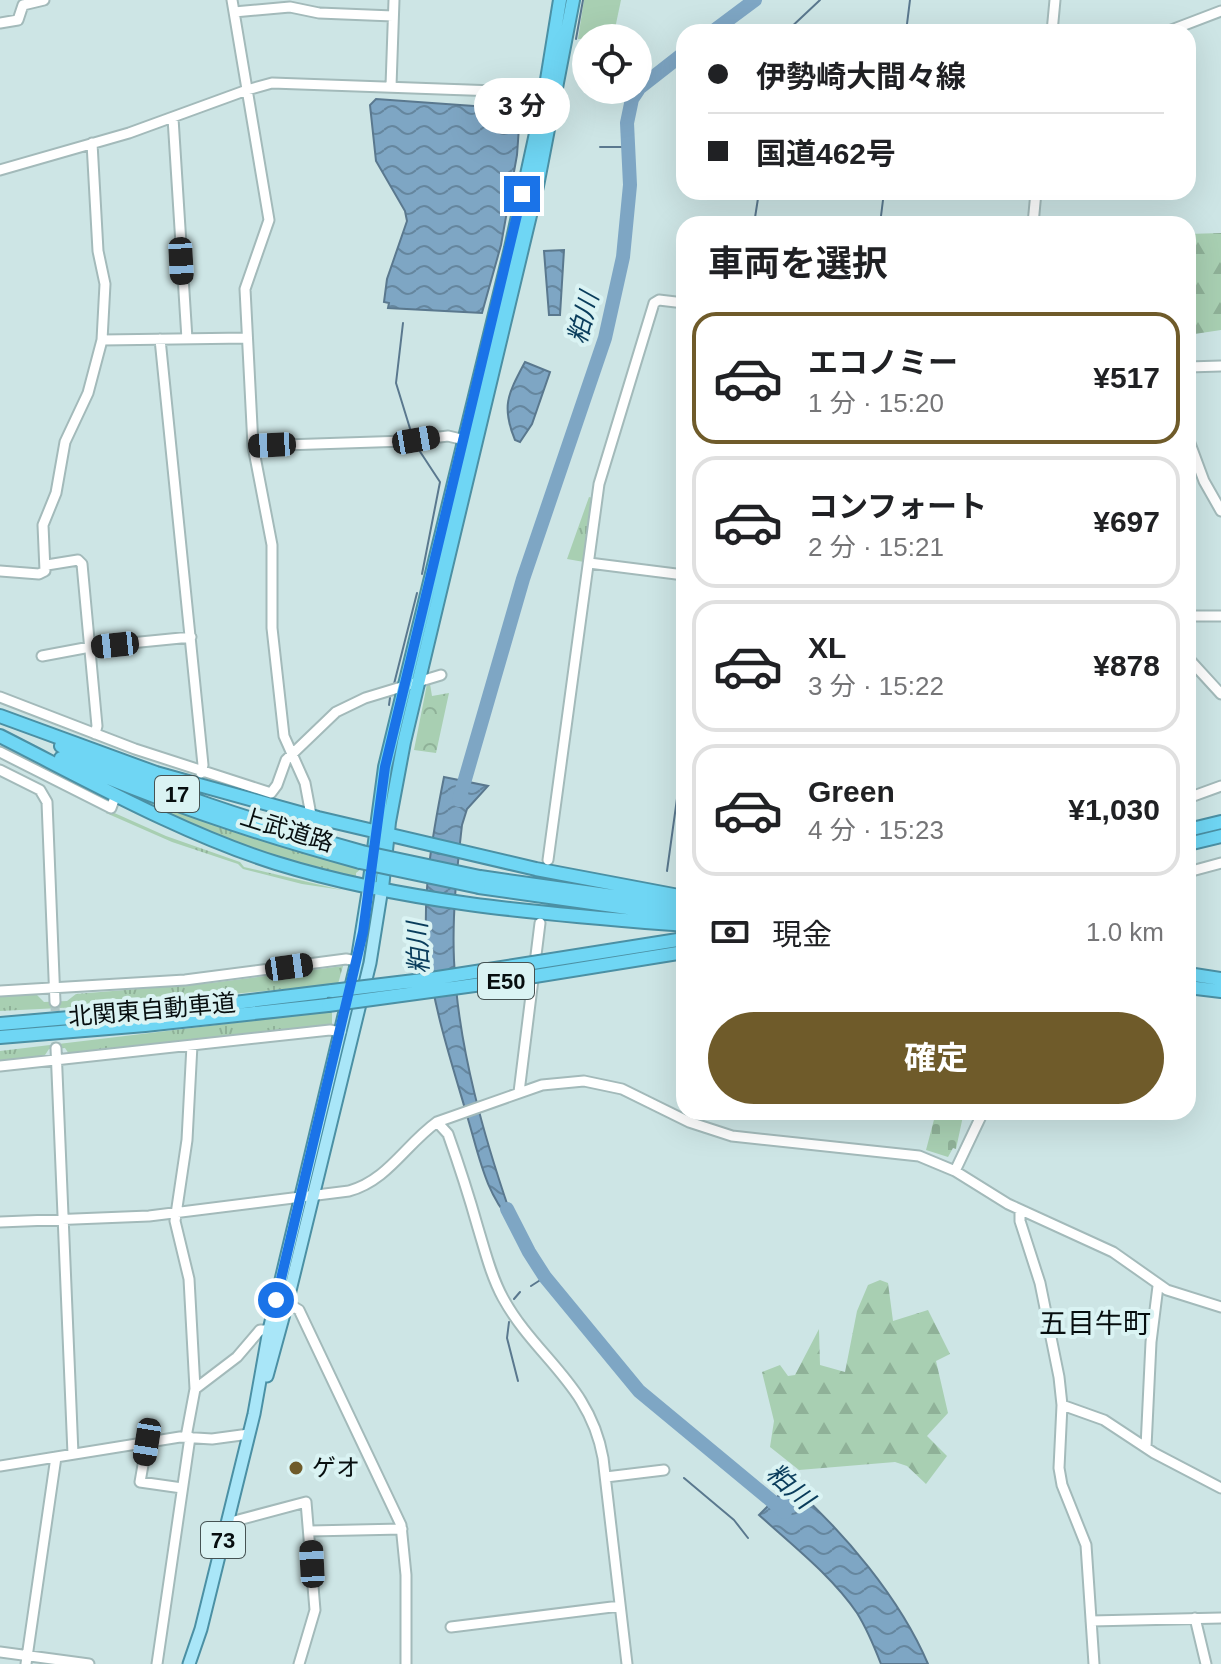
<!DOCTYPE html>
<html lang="ja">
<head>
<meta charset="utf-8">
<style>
  :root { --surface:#fff; --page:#f6f6f6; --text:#202124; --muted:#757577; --line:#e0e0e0; --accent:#6f5b2a }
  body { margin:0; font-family:Arial,"Noto Sans JP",sans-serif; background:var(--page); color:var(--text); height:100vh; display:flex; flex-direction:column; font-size:30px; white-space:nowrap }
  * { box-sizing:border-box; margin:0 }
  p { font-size:26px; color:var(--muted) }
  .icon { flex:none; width:44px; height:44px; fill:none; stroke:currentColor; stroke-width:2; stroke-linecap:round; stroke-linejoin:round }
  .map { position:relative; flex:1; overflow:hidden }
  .sheet { position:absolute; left:676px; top:216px; width:520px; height:904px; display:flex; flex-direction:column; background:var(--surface); border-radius:24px; box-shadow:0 8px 32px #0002 }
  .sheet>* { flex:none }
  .banner { position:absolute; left:676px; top:24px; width:520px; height:176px; border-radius:24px; box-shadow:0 8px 32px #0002; display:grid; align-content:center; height:176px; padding:0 32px; background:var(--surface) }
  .buttons { position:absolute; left:572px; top:24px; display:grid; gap:16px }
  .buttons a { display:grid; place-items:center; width:80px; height:80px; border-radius:50%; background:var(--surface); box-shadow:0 8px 32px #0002; font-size:40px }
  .end { position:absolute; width:36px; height:36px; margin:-18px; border:10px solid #1a73e8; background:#fff; box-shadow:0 0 0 4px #fff }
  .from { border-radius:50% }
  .bubble { position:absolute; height:56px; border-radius:28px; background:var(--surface); box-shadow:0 8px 32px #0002; font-size:26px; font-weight:700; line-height:56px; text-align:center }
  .car { position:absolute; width:24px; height:48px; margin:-24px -12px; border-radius:10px; box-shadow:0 0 6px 2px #0007; background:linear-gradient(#222 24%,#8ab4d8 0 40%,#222 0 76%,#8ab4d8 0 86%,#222 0) }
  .banner b { display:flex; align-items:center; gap:28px; height:76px; font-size:30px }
  .banner b+b { border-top:2px solid var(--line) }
  .banner i { width:20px; height:20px; background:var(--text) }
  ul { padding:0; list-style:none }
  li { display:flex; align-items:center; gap:24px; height:132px; margin:0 16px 12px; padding:0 16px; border:4px solid var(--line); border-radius:24px }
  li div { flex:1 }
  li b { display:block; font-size:30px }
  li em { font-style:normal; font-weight:700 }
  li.current { border-color:var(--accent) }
  li>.icon { width:72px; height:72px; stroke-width:1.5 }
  h2 { padding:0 32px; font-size:36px; line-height:96px }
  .pay { display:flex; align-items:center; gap:20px; height:88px; padding:0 32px; font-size:30px }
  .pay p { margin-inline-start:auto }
  .cta { display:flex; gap:16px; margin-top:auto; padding:16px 32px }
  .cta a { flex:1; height:92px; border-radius:48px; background:var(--accent); color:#fff; font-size:32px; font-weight:700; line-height:92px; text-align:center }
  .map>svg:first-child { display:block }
  .grass { fill:url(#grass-tufts) }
  .forest { fill:url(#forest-firs) }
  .cemetery { fill:url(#cemetery-stones) }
  .park { fill:url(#park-crowns) }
  .pitch { fill:#a8cfb2 }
  .water { fill:url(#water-waves); stroke:#5a788e; stroke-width:2 }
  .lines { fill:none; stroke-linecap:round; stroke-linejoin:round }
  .stream { stroke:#5a788e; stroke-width:2 }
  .river { stroke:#7ea6c4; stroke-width:14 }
  .minor-tunnel { stroke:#afc5c5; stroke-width:9; stroke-dasharray:9 4.5; stroke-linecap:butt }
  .minor-casing { stroke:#a3baba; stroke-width:13 }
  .major-casing { stroke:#4b90a4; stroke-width:15 }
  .highway-casing { stroke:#4b90a4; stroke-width:16 }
  .minor { stroke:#fff; stroke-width:9 }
  .major { stroke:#a9e6f8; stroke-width:11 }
  .highway { stroke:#6fd6f4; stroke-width:12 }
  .highway-bridge-casing { stroke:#4b90a4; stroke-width:16; stroke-linecap:butt }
  .highway-bridge { stroke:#6fd6f4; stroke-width:12 }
  .route { stroke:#1a73e8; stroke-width:10 }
  .poi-dot { fill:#6f5b2a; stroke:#daf3f3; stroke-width:3 }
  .labels { text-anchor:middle; stroke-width:8; stroke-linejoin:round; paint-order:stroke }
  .shield { fill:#daf3f3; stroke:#465353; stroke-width:2 }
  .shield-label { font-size:22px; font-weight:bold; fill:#070e0f }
  .street-label { font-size:24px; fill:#070e0f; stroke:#daf3f3 }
  .poi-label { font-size:24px; fill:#070e0f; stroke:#daf3f3; text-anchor:start }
  .water-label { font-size:26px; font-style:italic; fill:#093c5b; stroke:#daf3f3 }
  .quarter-label { font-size:28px; fill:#070e0f; stroke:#daf3f3 }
</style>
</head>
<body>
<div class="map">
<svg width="1221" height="1664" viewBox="0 0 1221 1664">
  <defs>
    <pattern id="grass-tufts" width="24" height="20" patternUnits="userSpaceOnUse" patternTransform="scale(2)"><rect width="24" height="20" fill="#a8cfb2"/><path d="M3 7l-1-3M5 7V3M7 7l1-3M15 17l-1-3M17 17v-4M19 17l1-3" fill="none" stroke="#8fb198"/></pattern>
    <pattern id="forest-firs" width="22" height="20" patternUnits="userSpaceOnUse" patternTransform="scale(2)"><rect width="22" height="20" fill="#a8cfb2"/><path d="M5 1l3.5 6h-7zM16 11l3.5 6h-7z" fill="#8fb198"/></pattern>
    <pattern id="cemetery-stones" width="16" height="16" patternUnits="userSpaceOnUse" patternTransform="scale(2)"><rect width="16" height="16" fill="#a8cfb2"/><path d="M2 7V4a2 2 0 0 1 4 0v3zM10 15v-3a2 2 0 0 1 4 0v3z" fill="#8fb198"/></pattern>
    <pattern id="park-crowns" width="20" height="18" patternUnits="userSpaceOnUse" patternTransform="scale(2)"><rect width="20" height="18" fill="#a8cfb2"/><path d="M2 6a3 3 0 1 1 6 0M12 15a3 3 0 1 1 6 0" fill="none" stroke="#8fb198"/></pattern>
    <pattern id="water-waves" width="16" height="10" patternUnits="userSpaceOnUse" patternTransform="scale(2)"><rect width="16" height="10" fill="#7ea6c4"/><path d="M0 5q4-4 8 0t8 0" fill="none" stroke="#65869e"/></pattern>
  </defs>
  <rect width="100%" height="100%" fill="#cde5e5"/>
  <path class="grass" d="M589,497L593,498L584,562L567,559Z
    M112,786L223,828L361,869L356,873V879L334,876L216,837Z
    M110,811L166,836L240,862L244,867L342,890L302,884L243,869L238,864L172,842L106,813Z
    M343,966L338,984L119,1005L0,1011V997L36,994L44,1002L67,1001L76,994L211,983Z
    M332,1011V1025L329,1026L69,1054L65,1048L49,1049L43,1058L0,1062V1051Z"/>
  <path class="forest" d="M1221,233V330L1188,335V234Z
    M880,1280L888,1283L893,1321L928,1310L950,1354L936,1361L948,1413L927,1436L947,1456L926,1484L907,1466L895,1462L799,1470L770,1447L774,1421L762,1372L780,1365L788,1376L795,1375L819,1329L820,1365L845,1372L857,1311L868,1285Z"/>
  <path class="cemetery" d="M936,1112L963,1116L956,1149L953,1148L948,1157L926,1150Z"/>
  <path class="park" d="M427,684H430L432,696L449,693L436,753L414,750Z"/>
  <path class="pitch" d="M584,0H621L613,38L578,39Z"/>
  <path class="water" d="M376,99L474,106L512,103L520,113L517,155L501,245L482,313L388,308L389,303L384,302L387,279L407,221L405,211L376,161L370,105Z
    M564,250L560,315H549L544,251Z
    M525,362L550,372L532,424L520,442L515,440C501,406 508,394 525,362Z
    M444,777L488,786L467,809L462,825C457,869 452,915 454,960C458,1048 485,1141 514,1224C486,1196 479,1156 468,1119C453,1067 435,1014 428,959C421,898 432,837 444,777Z
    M790,1484C843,1531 900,1598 928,1664H881C874,1646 867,1629 857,1613C832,1576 792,1545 759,1515Z"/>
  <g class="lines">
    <path class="stream" d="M786,32L820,0
      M906,32L910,0
      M576,39L583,0
      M600,147H628
      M754,224L759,192
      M880,224L884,192
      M403,323L396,383L412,435
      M417,447L440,482L422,574
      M394,684L417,593
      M389,705L390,698
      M667,871L684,748
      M531,1286L545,1277
      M514,1299L520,1292
      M509,1322L507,1338L518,1381
      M684,1478L734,1520L748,1538"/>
    <path class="river" d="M712,32L755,0
      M638,89L684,53
      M459,800L523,579L605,338L623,257L630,185L627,123L632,99L638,90
      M507,1209L529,1252L545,1277L639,1391L785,1512"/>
    <path class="minor-tunnel" d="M55,1002L56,1048"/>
    <defs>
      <path id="minor" d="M232,0L269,220L245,289L253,446L272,545V628L284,736L305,783L311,815
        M234,12L290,7L319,13L393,16
        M0,23L18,20L23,5L44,0
        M1052,32L1055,0
        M1166,32L1221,11
        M391,86L394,0
        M173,118L187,339
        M0,170L129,133L247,90L272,83L550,93
        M1033,224L1036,192
        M160,339L203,765L201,773
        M102,340L247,338
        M1188,367L1221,366
        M1188,438L1204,481L1221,511
        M253,446L406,441L448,436L469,441
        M589,563L684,575
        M47,565L78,560L82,564L97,726L95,734
        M0,571L39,574L45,571L43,525L56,493L65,442L88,393L102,340L105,284L98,251L92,143
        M1188,616H1221
        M42,656L90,647L191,637
        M1188,658L1221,694
        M0,697L135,749L271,793L277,785L286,760L336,712L365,698L441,675
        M0,752L111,808L114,800
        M0,770L40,790L47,802L55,1002
        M1188,798L1221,786
        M548,860L599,484L654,303L659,300L684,303
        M1188,872L1221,863
        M0,991L185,980L346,959L357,961
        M56,1048L73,1454
        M0,1066L330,1030L341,1032
        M519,1092L540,923
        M437,1122L448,1134C459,1165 469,1196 478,1228C485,1251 491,1276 503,1298C536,1358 590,1384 603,1458L627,1664
        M955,1171L983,1112
        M1020,1210V1221L1040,1283L1059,1377L1062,1405L1059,1468L1062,1485L1086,1545L1094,1664
        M0,1222L149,1216L349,1191C388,1180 405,1145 437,1122L542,1085L584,1081L622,1089L689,1122L732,1136L919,1156L955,1171L1008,1204L1113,1252L1167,1290L1221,1307
        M287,1303L299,1310L401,1525L406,1575V1664
        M195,1389L237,1357L260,1330H269
        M1062,1405L1104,1420L1154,1453L1221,1488
        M186,1437L195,1389L189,1279L175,1221L187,1140L192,1045
        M147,1442L140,1482L182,1488
        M1146,1447L1151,1342L1158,1286
        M0,1466L180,1437L212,1439L249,1434
        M606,1477L664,1470
        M227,1523L306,1502L315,1610L299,1664
        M310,1531L402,1529
        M1195,1618L1206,1664
        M1091,1621L1221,1618
        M451,1627L620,1606
        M0,1652L89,1664
        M26,1664L56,1457
        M157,1664L190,1437"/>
      <path id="major" d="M267,1376L287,1303L370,963L382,888
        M189,1664L201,1629L254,1414L269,1330L357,961L369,886"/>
      <path id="highway" d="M0,716L156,773L318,818L536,869L684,897
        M0,736C87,780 183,834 276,863C408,904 547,914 684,925
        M61,746C158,791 259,823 362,852
        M61,758C158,801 257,834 360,862
        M1188,830L1221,822
        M1188,844L1221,836
        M480,877L684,906
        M369,886L385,767L511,248L545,92L560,0
        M479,887L684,916
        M382,888L389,822L404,742L537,186L573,0
        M1188,974L1221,979
        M1188,987L1221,991
        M0,1024L218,1005L332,991
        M0,1037L145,1025L328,1005"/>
    </defs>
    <use href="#minor" class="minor-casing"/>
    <use href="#major" class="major-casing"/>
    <use href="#highway" class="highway-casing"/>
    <use href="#minor" class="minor"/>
    <use href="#major" class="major"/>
    <use href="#highway" class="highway"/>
    <defs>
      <path id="highway-bridge" d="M362,852L480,877
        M360,862L479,887
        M332,991L431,979L684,939
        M328,1005L504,981L684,952"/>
    </defs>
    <use href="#highway-bridge" class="highway-bridge-casing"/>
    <use href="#highway-bridge" class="highway-bridge"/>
  </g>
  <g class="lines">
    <path class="route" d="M276,1300L363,932L385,767L522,194"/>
  </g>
  <circle class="poi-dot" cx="296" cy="1468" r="8"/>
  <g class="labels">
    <g class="shield">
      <rect x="155" y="776" width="44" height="36" rx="6"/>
      <rect x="478" y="963" width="56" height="36" rx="6"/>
      <rect x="201" y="1522" width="44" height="36" rx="6"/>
    </g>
    <g class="shield-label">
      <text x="177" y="802">17</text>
      <text x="506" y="989">E50</text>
      <text x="223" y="1548">73</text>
    </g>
    <g class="street-label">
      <text transform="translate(287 830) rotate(17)" y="8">上武道路</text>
      <text transform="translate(152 1010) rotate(-5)" y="8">北関東自動車道</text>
    </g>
    <g class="poi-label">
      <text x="312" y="1476">ゲオ</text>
    </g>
    <g class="water-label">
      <text transform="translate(583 318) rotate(-75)" y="9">粕川</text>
      <text transform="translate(418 948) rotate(-92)" y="9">粕川</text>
      <text transform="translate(790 1486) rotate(42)" y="9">粕川</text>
    </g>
    <g class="quarter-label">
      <text x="1095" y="1333">五目牛町</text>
    </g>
  </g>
</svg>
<div class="buttons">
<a><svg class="icon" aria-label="locate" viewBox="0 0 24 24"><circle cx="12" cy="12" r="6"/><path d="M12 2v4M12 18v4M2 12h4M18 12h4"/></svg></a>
</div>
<i class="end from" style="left:276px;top:1300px"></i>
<i class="end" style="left:522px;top:194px"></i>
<div class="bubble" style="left:474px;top:78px;width:96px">3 分</div>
<i class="car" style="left:181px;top:261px;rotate:177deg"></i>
<i class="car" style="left:416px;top:440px;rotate:80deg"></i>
<i class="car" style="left:272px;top:445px;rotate:267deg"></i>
<i class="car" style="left:115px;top:645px;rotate:264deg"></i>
<i class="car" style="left:289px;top:967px;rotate:82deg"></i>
<i class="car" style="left:147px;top:1442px;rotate:189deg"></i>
<i class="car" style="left:312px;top:1564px;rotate:357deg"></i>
<div class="banner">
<b><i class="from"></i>伊勢崎大間々線</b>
<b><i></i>国道462号</b>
</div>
<section class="sheet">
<h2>車両を選択</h2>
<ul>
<li class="current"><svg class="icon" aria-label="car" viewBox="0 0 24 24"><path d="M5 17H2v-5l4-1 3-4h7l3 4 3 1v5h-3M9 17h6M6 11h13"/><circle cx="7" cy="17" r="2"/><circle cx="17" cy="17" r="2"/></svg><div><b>エコノミー</b><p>1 分 · 15:20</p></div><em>¥517</em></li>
<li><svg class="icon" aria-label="car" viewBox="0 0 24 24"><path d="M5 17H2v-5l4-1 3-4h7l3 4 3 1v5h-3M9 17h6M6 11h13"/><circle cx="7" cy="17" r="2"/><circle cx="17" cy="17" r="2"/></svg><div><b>コンフォート</b><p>2 分 · 15:21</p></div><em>¥697</em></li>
<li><svg class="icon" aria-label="car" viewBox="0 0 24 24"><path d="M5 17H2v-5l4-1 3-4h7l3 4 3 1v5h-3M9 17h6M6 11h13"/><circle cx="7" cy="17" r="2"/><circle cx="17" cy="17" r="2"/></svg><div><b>XL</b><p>3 分 · 15:22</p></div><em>¥878</em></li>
<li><svg class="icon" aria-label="car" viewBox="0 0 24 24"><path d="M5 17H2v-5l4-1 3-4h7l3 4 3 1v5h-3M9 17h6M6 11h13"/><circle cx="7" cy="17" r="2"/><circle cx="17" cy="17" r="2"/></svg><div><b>Green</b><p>4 分 · 15:23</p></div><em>¥1,030</em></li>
</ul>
<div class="pay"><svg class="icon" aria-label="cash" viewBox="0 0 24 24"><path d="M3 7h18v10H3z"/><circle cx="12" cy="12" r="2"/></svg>現金<p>1.0 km</p></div>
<div class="cta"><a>確定</a></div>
</section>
</div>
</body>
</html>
